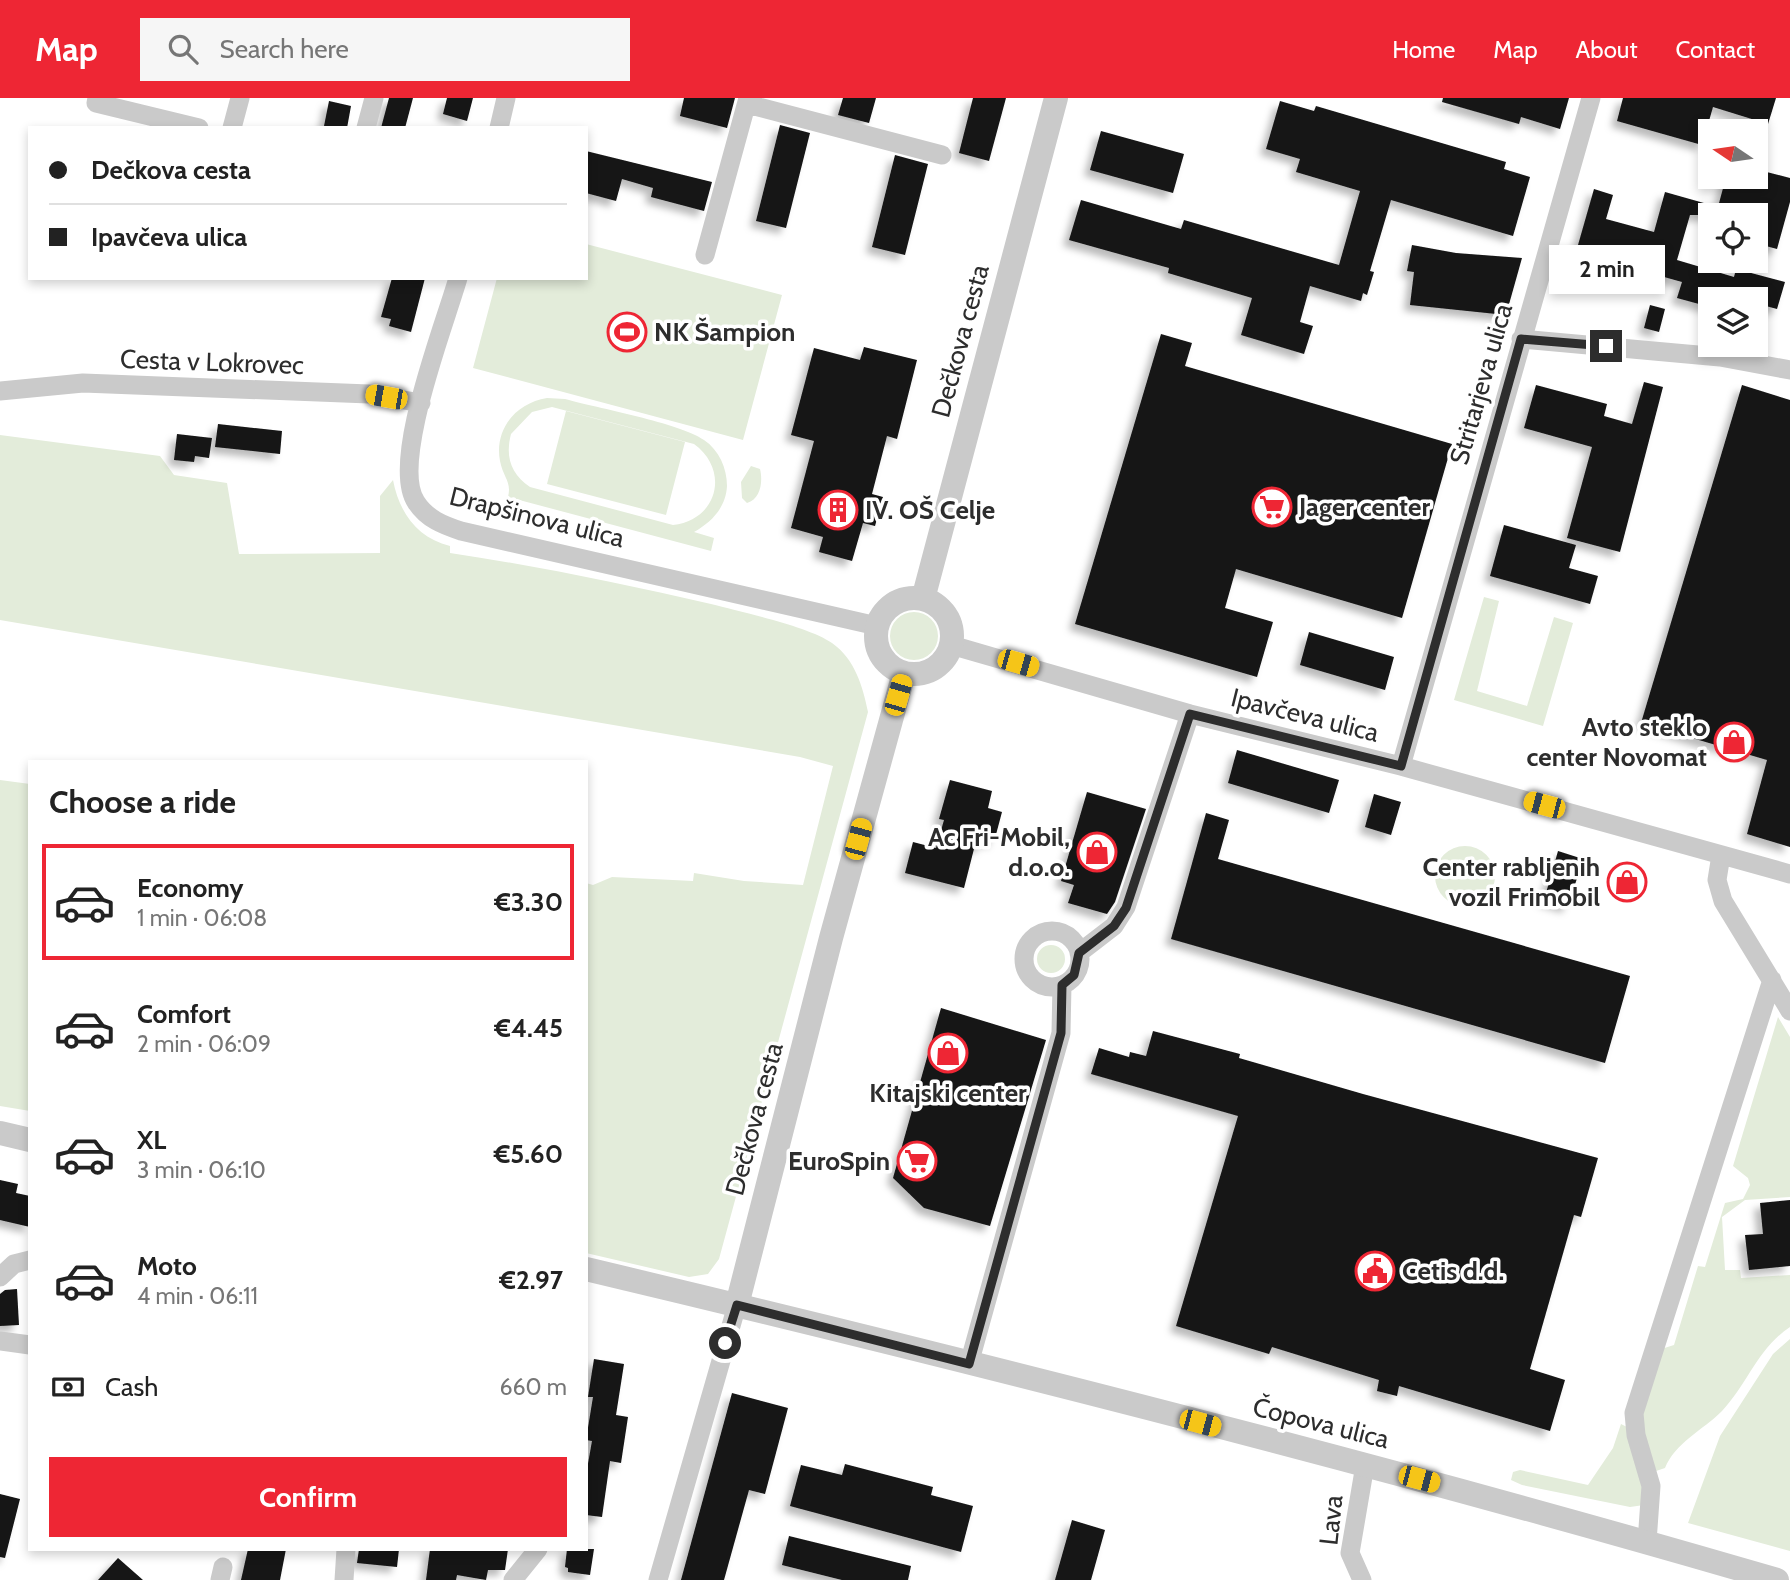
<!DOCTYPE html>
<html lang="en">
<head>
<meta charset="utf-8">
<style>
  :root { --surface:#fff; --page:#f6f6f6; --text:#222; --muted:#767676; --line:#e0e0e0; --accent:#ee2634 }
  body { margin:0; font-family:Cabin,sans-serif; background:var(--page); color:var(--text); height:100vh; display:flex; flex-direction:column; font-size:26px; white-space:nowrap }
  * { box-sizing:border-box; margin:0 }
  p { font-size:23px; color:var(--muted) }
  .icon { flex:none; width:38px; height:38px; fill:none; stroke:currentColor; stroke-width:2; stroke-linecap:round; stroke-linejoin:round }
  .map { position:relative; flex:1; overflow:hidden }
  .drawer { position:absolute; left:28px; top:662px; width:560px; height:791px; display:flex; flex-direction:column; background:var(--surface); border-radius:0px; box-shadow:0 4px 10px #0003 }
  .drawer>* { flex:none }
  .banner { position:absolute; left:28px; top:28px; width:560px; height:154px; border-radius:0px; box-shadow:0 4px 10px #0003; display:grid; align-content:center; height:154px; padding:0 21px; background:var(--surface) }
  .needle { width:46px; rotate:283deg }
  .buttons { position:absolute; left:1698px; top:21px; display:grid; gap:14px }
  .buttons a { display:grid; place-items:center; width:70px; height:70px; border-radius:0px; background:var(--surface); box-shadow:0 4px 10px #0003; font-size:35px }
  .end { position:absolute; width:32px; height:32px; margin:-16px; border:9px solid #2d2d2d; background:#fff; box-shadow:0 0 0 4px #fff }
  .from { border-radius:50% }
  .bubble { position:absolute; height:49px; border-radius:0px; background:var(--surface); box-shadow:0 4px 10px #0003; font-size:23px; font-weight:700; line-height:49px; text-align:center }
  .car { position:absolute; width:21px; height:42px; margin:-21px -10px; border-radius:9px; box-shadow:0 0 5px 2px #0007; background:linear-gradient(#f5c518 24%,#345 0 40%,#f5c518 0 76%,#345 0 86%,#f5c518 0) }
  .banner b { display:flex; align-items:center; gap:24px; height:66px; font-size:26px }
  .banner b+b { border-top:2px solid var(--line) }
  .banner i { width:18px; height:18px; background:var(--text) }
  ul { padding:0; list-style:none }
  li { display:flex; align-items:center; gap:21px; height:116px; margin:0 14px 10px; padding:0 7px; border:4px solid transparent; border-radius:0px }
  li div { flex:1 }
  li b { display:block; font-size:26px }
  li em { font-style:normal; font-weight:700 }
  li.current { border-color:var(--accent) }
  li>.icon { width:63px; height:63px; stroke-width:1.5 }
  h2 { padding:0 21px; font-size:32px; line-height:84px }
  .pay { display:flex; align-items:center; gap:18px; height:77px; padding:0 21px; font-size:26px }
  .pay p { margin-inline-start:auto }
  .cta { display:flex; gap:14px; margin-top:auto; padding:14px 21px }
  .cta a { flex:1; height:80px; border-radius:0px; background:var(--accent); color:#fff; font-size:28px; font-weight:700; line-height:80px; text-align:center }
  header { display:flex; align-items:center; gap:42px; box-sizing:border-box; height:98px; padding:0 35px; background:var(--accent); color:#fff }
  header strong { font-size:33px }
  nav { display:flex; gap:38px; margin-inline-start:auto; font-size:24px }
  .search { width:490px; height:63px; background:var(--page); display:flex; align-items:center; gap:18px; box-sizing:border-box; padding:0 24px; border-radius:0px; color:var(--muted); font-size:26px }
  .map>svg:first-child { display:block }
  .green { fill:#e3ecda; fill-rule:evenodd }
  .building { fill:#141414; filter:url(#shadow) }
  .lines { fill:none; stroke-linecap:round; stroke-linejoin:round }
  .minor { stroke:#cacaca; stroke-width:19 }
  .tertiary { stroke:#cacaca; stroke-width:24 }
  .route { stroke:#2d2d2d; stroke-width:9 }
  .labels { text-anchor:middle; stroke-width:7; stroke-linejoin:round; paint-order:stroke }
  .poi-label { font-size:26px; font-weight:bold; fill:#2d2d2d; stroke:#fff; text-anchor:start }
  .street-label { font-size:26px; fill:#2d2d2d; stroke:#fff }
</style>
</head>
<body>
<header>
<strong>Map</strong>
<div class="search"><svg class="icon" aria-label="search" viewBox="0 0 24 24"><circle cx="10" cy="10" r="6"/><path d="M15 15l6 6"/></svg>Search here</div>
<nav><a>Home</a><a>Map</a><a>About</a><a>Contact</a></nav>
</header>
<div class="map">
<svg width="1790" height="1482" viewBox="0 0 1790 1482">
  <defs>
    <filter id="shadow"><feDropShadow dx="-6" dy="6" stdDeviation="3.5" flood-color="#0004"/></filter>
  </defs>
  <rect width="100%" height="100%" fill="#fff"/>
  <path class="green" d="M586,146L782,197L743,342L473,270L497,180H586Z
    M547,300L565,301C597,310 680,325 704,342C719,352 727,370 727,388C726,409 712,424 694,434L714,440L711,453L508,399C512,384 503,379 500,363C494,331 516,305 547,300ZM552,309L694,346C730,372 718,422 673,427L530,389C511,376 505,359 511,336L532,314Z
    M566,313L685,344L666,417L547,386Z
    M0,337L160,358L174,377L227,385L239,456L380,455V398L393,382C399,414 417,440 450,448V455C538,468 624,486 711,506C741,514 808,528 832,545C855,561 863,589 868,614L719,1161L708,1176L689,1179L586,1155V785L593,787L612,779L693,783L694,775L744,783L803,787L833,668L800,659L0,522Z
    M751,368L760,371C763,383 761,401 747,405L742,400L741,384Z
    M1484,499L1499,503L1477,593L1527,608L1554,519L1573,525L1543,628L1454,602Z
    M890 538a24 24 0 1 1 48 0a24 24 0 1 1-48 0Z
    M0,682L30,686V1013L0,1008Z
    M1435 778a30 30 0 1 1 60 0a30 30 0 1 1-60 0Z
    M1037 861a14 14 0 1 1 28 0a14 14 0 1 1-28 0Z
    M1778,919L1790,939V1099L1745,1102L1722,1119L1725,1172H1740L1741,1180L1790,1177V1229C1758,1250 1747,1287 1722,1313C1703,1332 1675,1345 1665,1370L1650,1375L1644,1407L1630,1409L1522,1387L1511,1382L1513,1374L1520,1372L1588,1387L1613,1350L1621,1326L1635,1333L1658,1252L1674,1247L1698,1168L1705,1169L1725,1105L1743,1101L1750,1087L1748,1080L1733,1068Z
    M1790,1241V1453L1688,1425L1720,1338L1773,1256Z"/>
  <path class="building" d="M389,0H413L405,30H381Z
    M447,0H473L467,23L443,16Z
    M684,0H735L727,30L680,18Z
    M843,0H876L869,25L838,17Z
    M973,0H1006L989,63L959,55Z
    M1443,0H1569L1560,31L1521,19L1519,26L1442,4Z
    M1623,0H1776L1768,26L1713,9L1702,47L1617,23Z
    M329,3L351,8L347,30L324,28Z
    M1280,3L1314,13L1316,8L1506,64L1504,71L1530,79L1513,138L1391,102L1370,173L1374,174L1367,197L1363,195L1361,203L1310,188L1300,224L1313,228L1304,256L1241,237L1252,200L1168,175L1169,170L1069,142L1081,102L1181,131L1184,122L1339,167L1360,93L1296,74L1300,61L1266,51Z
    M780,27L810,35L786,130L756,123Z
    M1101,33L1184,56L1173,95L1090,72Z
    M586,53L712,84L704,113L651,99L653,90L622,81L616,103L586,95Z
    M895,57L928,66L905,157L872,149Z
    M1755,71L1790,80V104L1777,151L1755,145V117H1690L1677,162L1734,179L1736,171L1785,184L1777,211L1755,205V201L1721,196L1720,201H1710V209L1677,200L1682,184L1625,168L1621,182L1591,173L1595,159L1576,154L1594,91L1613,97L1606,121L1654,134L1665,94L1718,109L1726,79H1755Z
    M1412,147L1456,155L1522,160L1506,217L1410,207L1414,174L1407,173Z
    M392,180H425L411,234L389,228L391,221L381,219Z
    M1650,207L1665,211L1659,234L1644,230Z
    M1161,236L1192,245L1185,268L1452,346L1402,520L1236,471L1225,510L1273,524L1257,579L1075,526Z
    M864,249L917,262L897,341L887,338L872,396L883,399L875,428L863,425L852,463L819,454L823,439L791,430L814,343L791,337L814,250L860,262Z
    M1644,284L1663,289L1620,454L1567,440L1592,349L1524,330L1536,287L1607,306L1604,318L1632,326Z
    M1742,287L1790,302V749L1747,736L1767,662L1641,625Z
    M218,326L282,333L280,356L215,349Z
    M177,336L212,340L209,360L195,358L194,364L174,362Z
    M1504,427L1576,447L1569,470L1598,478L1590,506L1490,478Z
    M1309,534L1394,559L1385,592L1300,567Z
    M1237,652L1339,682L1329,715L1228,685Z
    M950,682L992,693L988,710L1002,714L994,744L984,742L982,749L975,747L964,790L905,775L913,744L936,750L944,722L939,721Z
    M1087,694L1146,711L1115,804L1107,816L1068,805L1074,787L1061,783Z
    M1374,696L1401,704L1391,737L1365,729Z
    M1206,715L1229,722L1218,761L1630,878L1605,965L1171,841Z
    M1558,753L1583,761L1568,809L1544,802Z
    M941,910L1046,942L990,1128L924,1110L893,1080Z
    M1153,933L1240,956L1239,960L1363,996L1598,1060L1581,1119L1574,1117L1530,1271L1565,1282L1550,1333L1399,1288L1397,1298L1377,1293L1379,1282L1272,1249L1269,1256L1176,1228L1238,1018L1091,976L1099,950L1129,959L1130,954L1146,958Z
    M0,1082L18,1086L16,1095L30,1098V1129L0,1122Z
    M1790,1102V1168L1749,1172L1745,1137L1763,1136L1760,1105Z
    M17,1191L19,1227L0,1228V1196L5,1192Z
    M594,1261L624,1266L616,1317L628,1319L621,1365L610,1363L602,1419L586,1417V1377L592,1343L586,1342L593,1299H588Z
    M732,1295L788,1310L765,1396L749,1392L724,1482H681Z
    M845,1366L933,1389L931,1397L973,1408L961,1454L790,1408L801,1367L842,1377Z
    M0,1396L20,1401L5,1460L0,1459Z
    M1072,1422L1105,1432L1091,1482H1055Z
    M789,1438L911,1468L908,1482H842L782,1467Z
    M248,1451H286L280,1482H241Z
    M359,1451H399L397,1469L357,1465Z
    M430,1451H508L505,1472H488L486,1482L457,1477L456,1482H426Z
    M567,1451H594L590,1477L568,1474V1470L565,1469Z
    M118,1460L143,1482H98Z"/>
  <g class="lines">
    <path class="minor" d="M97,0L96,5L199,30
      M747,6L942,57
      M232,30L240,0
      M366,30L374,0
      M499,30L506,0
      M705,157L748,0
      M458,180C445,226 390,365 416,404C427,421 443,427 461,433L877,528
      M1521,241L1720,259L1790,272
      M0,293L83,285L369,296L421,305
      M951,547L1190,616L1401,668L1790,776
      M1401,668L1591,0
      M1721,757L1717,782L1723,803L1790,913
      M1024 861a28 28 0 1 1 56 0a28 28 0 1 1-56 0Z
      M1079,855L1114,828L1126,809L1190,616
      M0,1179L14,1166L30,1162
      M0,1243L30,1247
      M969,1266L1061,935L1062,887
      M1647,1444L1651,1388L1636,1337L1634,1315L1772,882
      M220,1482L223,1469
      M344,1482L346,1451
      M513,1482L538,1451
      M658,1482L737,1207
      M1362,1482L1350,1455L1365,1367"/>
    <path class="tertiary" d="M876 538a38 38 0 1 1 76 0a38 38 0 1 1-76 0Z
      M923,501L1056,0
      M0,1035L30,1042
      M586,1171C985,1266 1384,1367 1777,1482
      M737,1207L831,840L904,575"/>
  </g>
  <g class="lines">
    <path class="route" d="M725,1245L737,1207L969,1266L1061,935L1062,887L1074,877L1079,855L1114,828L1126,810L1190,616L1401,668L1521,241L1606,248"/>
  </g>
  <defs>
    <symbol id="stadium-ring" viewBox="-11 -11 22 22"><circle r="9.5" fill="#fff" stroke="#ee2634" stroke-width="1.5"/><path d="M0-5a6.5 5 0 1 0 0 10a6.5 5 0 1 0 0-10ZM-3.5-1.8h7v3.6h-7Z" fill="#ee2634"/></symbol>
    <symbol id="supermarket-ring" viewBox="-11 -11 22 22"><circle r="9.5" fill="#fff" stroke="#ee2634" stroke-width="1.5"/><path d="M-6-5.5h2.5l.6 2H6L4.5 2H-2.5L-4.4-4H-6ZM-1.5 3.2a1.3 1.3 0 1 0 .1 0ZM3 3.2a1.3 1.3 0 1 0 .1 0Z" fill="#ee2634"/></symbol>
    <symbol id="building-ring" viewBox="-11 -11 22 22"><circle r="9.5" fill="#fff" stroke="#ee2634" stroke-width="1.5"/><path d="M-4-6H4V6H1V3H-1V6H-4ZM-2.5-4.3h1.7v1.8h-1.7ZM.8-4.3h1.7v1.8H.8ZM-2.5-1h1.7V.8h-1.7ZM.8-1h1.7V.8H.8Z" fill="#ee2634"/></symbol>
    <symbol id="shop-ring" viewBox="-11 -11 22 22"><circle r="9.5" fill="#fff" stroke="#ee2634" stroke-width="1.5"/><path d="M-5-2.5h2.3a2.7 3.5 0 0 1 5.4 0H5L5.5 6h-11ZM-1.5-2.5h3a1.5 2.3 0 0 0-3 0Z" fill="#ee2634"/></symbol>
    <symbol id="civic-ring" viewBox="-11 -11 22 22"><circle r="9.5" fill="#fff" stroke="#ee2634" stroke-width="1.5"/><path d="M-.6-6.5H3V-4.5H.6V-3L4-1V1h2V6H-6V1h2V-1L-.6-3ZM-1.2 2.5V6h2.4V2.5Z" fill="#ee2634"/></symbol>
  </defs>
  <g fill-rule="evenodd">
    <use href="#stadium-ring" x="605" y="212" width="44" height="44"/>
    <use href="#supermarket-ring" x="1250" y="387" width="44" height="44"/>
    <use href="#building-ring" x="816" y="390" width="44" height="44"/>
    <use href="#shop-ring" x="1712" y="622" width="44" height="44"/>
    <use href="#shop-ring" x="1075" y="732" width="44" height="44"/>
    <use href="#shop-ring" x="1605" y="762" width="44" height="44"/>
    <use href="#shop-ring" x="926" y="933" width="44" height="44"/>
    <use href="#supermarket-ring" x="895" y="1041" width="44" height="44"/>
    <use href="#civic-ring" x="1353" y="1151" width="44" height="44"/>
  </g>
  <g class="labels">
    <g class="poi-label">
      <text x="654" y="243">NK Šampion</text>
      <text x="1299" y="418">Jager center</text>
      <text x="865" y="421">IV. OŠ Celje</text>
      <text x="1707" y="638" text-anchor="end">Avto steklo<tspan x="1707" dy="30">center Novomat</tspan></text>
      <text x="1070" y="748" text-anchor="end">Ac Fri-Mobil,<tspan x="1070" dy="30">d.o.o.</tspan></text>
      <text x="1600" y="778" text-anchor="end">Center rabljenih<tspan x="1600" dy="30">vozil Frimobil</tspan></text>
      <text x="948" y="1004" text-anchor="middle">Kitajski center</text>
      <text x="890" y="1072" text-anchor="end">EuroSpin</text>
      <text x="1402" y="1182">Cetis d.d.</text>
    </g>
    <g class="street-label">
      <text transform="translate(960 243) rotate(-75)" y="9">Dečkova cesta</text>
      <text transform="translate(212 264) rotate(2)" y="9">Cesta v Lokrovec</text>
      <text transform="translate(1481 286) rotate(-74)" y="9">Stritarjeva ulica</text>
      <text transform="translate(537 419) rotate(14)" y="9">Drapšinova ulica</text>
      <text transform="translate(1305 617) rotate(14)" y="9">Ipavčeva ulica</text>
      <text transform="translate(754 1021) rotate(-75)" y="9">Dečkova cesta</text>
      <text transform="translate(1321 1325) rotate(14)" y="9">Čopova ulica</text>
      <text transform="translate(1331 1422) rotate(-84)" y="9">Lava</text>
    </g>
  </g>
</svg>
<div class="buttons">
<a><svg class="needle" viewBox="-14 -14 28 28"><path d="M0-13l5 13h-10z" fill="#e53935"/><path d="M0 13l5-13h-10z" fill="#767676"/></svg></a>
<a><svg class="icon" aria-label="locate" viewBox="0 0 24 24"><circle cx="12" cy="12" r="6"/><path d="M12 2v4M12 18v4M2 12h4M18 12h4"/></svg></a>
<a><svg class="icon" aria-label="layers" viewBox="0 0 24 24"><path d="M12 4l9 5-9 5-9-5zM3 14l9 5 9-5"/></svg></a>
</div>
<i class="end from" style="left:725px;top:1245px"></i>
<i class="end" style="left:1606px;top:248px"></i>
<div class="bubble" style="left:1549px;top:147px;width:116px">2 min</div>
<i class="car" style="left:386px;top:299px;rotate:280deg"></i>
<i class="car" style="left:1018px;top:565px;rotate:106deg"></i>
<i class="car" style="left:898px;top:597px;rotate:16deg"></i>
<i class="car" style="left:1544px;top:707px;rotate:285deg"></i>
<i class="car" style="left:858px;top:741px;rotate:15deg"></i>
<i class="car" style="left:1200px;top:1325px;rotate:105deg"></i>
<i class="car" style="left:1419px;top:1381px;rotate:105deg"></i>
<div class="banner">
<b><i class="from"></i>Dečkova cesta</b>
<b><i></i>Ipavčeva ulica</b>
</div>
<section class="drawer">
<h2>Choose a ride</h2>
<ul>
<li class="current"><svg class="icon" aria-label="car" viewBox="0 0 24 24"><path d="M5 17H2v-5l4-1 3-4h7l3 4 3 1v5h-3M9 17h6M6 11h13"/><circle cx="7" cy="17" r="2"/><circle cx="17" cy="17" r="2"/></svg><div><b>Economy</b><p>1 min · 06:08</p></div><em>€3.30</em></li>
<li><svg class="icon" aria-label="car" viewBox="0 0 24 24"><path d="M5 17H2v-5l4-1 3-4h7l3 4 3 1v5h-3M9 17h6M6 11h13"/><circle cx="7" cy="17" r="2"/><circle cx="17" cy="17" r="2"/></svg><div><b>Comfort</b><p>2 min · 06:09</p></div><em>€4.45</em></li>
<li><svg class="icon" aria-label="car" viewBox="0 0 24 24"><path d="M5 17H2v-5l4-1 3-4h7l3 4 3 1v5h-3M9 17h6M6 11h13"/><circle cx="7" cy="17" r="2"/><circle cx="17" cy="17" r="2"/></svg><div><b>XL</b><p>3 min · 06:10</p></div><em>€5.60</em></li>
<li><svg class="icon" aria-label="car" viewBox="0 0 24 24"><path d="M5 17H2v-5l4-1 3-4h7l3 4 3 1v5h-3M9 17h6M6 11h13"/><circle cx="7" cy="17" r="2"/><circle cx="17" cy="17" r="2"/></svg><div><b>Moto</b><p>4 min · 06:11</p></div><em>€2.97</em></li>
</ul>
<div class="pay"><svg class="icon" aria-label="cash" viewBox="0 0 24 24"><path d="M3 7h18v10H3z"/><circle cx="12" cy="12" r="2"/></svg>Cash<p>660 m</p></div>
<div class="cta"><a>Confirm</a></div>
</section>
</div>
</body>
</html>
